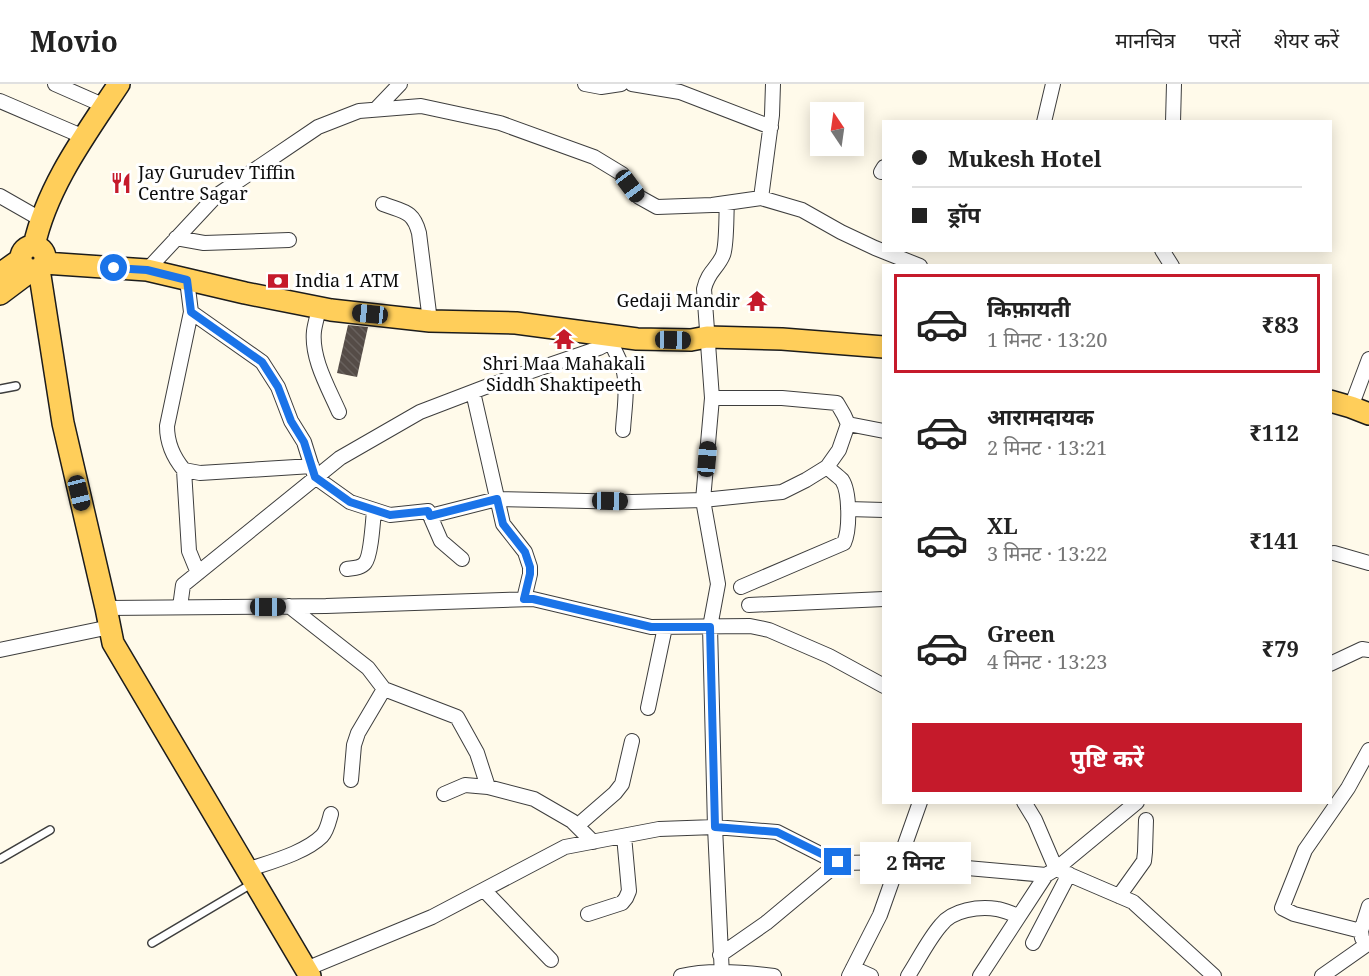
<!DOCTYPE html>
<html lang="hi">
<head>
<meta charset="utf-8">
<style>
  :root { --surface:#fff; --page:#f6f6f6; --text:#222; --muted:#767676; --line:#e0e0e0; --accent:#c51a2b }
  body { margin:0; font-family:"Noto Serif","Noto Sans Devanagari",serif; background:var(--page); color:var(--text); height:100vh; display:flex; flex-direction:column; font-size:22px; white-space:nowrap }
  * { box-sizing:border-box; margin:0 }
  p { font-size:20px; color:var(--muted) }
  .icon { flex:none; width:33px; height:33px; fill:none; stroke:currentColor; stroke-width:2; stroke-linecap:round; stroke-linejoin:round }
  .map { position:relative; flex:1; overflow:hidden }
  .panel { position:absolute; left:882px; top:180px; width:450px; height:540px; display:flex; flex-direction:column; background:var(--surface); border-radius:0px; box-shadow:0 3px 15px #0003 }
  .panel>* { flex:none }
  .hud { position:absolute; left:882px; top:36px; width:450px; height:132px; border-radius:0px; box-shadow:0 3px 15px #0003; display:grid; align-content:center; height:132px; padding:0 30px; background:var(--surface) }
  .needle { width:39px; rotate:347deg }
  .tools { position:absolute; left:810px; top:18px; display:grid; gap:12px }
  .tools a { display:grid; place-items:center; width:54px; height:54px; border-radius:0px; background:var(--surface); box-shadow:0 3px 15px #0003; font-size:30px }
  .end { position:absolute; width:27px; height:27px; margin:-14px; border:8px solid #1a73e8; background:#fff; box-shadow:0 0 0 3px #fff }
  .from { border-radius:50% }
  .bubble { position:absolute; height:42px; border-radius:0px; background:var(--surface); box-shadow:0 3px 15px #0003; font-size:20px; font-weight:700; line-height:42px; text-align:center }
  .car { position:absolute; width:18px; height:36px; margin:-18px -9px; border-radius:8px; box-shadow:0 0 4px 2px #0007; background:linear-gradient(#222 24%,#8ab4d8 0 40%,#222 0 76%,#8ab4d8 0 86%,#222 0) }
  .hud b { display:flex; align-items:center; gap:21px; height:57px; font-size:22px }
  .hud b+b { border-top:2px solid var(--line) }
  .hud i { width:15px; height:15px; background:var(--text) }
  ul { padding:10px 0 0; list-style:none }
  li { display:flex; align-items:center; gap:18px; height:99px; margin:0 12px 9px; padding:0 18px; border:3px solid transparent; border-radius:0px }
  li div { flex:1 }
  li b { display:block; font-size:22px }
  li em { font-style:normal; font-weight:700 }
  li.current { border-color:var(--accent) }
  li>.icon { width:54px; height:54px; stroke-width:1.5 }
  .action { display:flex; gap:12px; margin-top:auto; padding:12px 30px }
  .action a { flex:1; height:69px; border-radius:0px; background:var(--accent); color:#fff; font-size:24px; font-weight:700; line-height:69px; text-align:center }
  header { display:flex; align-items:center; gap:36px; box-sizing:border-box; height:84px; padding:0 30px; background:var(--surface); border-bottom:2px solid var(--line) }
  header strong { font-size:28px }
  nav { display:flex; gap:33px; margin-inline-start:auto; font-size:21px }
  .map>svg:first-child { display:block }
  .building { fill:url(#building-back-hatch) }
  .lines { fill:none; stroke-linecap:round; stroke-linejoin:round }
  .lane-casing { stroke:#3e3e3e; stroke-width:10 }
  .street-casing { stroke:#3e3e3e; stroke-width:16 }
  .primary-casing { stroke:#1c1c1c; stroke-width:24 }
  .lane { stroke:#fff; stroke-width:7 }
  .street { stroke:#fff; stroke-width:14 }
  .primary { stroke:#ffce5a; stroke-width:21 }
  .route { stroke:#1a73e8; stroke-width:8 }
  .labels { text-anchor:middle; stroke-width:6; stroke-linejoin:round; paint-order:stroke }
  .poi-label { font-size:18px; fill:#0b0b0b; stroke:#fff; text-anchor:start }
</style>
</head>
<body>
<header>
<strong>Movio</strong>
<nav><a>मानचित्र</a><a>परतें</a><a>शेयर करें</a></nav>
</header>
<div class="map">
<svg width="1369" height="892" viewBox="0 0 1369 892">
  <defs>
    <pattern id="building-back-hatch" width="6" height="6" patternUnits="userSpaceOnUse" patternTransform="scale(1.5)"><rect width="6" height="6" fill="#554c47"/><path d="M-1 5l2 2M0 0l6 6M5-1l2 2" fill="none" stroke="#68615d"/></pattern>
  </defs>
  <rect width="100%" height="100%" fill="#fffaea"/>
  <path class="building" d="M348,241L368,243L357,293L337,289Z"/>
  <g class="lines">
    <defs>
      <path id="lane" d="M0,305L16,302
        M0,775L50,746
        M152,859L253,799"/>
      <path id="street" d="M55,0L105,22
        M585,0L601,3L621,0
        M632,0L680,8L771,43
        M0,17L84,53
        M376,25L400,0
        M1044,38L1053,0
        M1173,38L1174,0
        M881,88L884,83
        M0,112L42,136
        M761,114L772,31L773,0
        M383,120C403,128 413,126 419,149L430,237
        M176,154L204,159L289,156
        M1162,166L1172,182
        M147,186L216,112L318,43L359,27L421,22L500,39L594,73L622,90L639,113L657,123L712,121L761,114L802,126L841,148L875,164L920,182
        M187,196L191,228L262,278L278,303L291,337L304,358L315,393L350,418L390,431L428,427L441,457L462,475
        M319,223C318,231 315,239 314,247C311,274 328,303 339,328
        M191,228L167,342C167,360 173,373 184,386L200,389L312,382
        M611,258C615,268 621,278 624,288C628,307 624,327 623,346
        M473,308L503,440L525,468L530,483V490L524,515
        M1351,323L1369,275
        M848,340L884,347
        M184,386L189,467L198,489
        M848,425L884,426
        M430,432L497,415L632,418L703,416L782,408L806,396L827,383L839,366L848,340L844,331L837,319L782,314H712
        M1334,469L1369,479
        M347,485C353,484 361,484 365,479C371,472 373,437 374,426
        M741,503L844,459C850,446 850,408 842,396C838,392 831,387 827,383
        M749,521L884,515
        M289,522L368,584L384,605L457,633L477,669L488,703
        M180,523L183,501L340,374L420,328L488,302L599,264L620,253
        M106,524L326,522L533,515L651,543L750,542L769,546L829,572L884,602
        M0,566L110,543
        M1330,580L1362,565L1369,566
        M648,624L665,543
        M351,696L354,661L358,649L384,605
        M444,710L465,701L488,703L534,715L572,737L593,758
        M1024,718L1035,736L1056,785L1133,818L1214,892
        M577,742L615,709L622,700L632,657
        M247,786C270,778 305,769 322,752C327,747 329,737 331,730
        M484,806L551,876
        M1119,812L1144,777L1145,768L1146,736
        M588,830L622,819L626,814L629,807L624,752
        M1361,847L1294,830L1282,824L1305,766L1348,704L1369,666
        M1362,854L1361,847L1369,822
        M1033,859L1069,790
        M720,871L766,839L838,779
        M853,884L871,892
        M306,885L432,833L565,763L659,745L715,743L777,748L838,779L899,778L1046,791L1056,785L1137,718
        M681,892C709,885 745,888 774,892
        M722,892L715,743L710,543L718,500L703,416L712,314L704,205C708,187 718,184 723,171C727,161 726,131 727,119
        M849,892L880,831L920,718
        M908,892C919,875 928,856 941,841C952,826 979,822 997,825C1004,826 1012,830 1019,832
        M980,892L1046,791
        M1322,892L1369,859"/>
      <path id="primary" d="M34,162C47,102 86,50 119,0
        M21 174a12 12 0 1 1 24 0a12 12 0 1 1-24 0Z
        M44,179L147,186L245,209L331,226L430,237L516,239L637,255L691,256L707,253L782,255L884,263
        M39,185L63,339L106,524L113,559L310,892
        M0,190L21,175
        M0,210L32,186
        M1330,317L1351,323L1369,330"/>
    </defs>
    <use href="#lane" class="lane-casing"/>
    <use href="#street" class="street-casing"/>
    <use href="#primary" class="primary-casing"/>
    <use href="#lane" class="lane"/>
    <use href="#street" class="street"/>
    <use href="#primary" class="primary"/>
  </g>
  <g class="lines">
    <path class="route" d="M114,184L147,186L187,196L191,228L262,278L278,303L291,337L304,358L315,393L350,418L390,431L428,427L430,432L497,415L503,440L525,468L530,483V490L524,515H533L651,543H710L715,743L777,748L838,778"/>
  </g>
  <defs>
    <symbol id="restaurant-bare" viewBox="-9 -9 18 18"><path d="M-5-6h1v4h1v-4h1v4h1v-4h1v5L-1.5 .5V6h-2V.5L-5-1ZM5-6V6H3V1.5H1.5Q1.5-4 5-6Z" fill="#c51a2b" stroke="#fff" stroke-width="2.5" paint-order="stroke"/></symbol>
    <symbol id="bank-bare" viewBox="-9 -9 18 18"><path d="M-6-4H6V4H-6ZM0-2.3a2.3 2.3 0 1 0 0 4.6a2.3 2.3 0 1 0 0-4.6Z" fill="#c51a2b" stroke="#fff" stroke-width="2.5" paint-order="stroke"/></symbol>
    <symbol id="temple-bare" viewBox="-9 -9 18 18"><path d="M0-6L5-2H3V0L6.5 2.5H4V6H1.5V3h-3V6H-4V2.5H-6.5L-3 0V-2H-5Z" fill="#c51a2b" stroke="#fff" stroke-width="2.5" paint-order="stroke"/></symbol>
  </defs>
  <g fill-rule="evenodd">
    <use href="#restaurant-bare" x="106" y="84" width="30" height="30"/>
    <use href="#bank-bare" x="263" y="182" width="30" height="30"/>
    <use href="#temple-bare" x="742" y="202" width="30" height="30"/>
    <use href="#temple-bare" x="549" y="240" width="30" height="30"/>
  </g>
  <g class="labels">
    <g class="poi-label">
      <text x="138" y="95">Jay Gurudev Tiffin<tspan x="138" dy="21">Centre Sagar</tspan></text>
      <text x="295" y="203">India 1 ATM</text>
      <text x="740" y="223" text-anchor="end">Gedaji Mandir</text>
      <text x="564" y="286" text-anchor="middle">Shri Maa Mahakali<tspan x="564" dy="21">Siddh Shaktipeeth</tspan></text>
    </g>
  </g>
</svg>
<div class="tools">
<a><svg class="needle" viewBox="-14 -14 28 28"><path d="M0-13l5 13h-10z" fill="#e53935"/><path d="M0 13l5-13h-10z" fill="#767676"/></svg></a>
</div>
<i class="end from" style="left:114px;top:184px"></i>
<i class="end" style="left:838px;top:778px"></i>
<div class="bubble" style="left:860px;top:758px;width:111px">2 मिनट</div>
<i class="car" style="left:630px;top:102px;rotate:143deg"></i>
<i class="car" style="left:370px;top:230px;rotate:276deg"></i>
<i class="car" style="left:673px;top:256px;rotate:91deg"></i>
<i class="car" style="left:707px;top:375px;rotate:5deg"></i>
<i class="car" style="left:79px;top:409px;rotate:166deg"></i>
<i class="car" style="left:610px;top:417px;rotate:91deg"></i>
<i class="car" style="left:268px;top:523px;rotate:90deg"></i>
<div class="hud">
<b><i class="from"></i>Mukesh Hotel</b>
<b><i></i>ड्रॉप</b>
</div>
<section class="panel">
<ul>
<li class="current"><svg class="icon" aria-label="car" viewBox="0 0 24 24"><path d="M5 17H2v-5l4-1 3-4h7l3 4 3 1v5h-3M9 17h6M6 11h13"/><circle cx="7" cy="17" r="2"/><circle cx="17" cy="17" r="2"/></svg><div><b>किफ़ायती</b><p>1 मिनट · 13:20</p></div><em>₹83</em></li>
<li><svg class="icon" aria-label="car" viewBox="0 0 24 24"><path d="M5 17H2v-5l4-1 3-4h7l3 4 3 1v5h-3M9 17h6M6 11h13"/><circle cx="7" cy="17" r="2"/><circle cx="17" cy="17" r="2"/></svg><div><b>आरामदायक</b><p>2 मिनट · 13:21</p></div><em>₹112</em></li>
<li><svg class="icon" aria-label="car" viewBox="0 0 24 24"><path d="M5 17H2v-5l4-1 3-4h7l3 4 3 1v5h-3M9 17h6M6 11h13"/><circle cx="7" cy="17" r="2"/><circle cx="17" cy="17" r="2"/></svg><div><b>XL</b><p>3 मिनट · 13:22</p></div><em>₹141</em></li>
<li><svg class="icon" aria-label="car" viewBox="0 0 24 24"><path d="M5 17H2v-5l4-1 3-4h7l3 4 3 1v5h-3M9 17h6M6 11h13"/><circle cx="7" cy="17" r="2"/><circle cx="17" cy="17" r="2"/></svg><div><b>Green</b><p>4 मिनट · 13:23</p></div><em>₹79</em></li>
</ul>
<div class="action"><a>पुष्टि करें</a></div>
</section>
</div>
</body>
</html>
